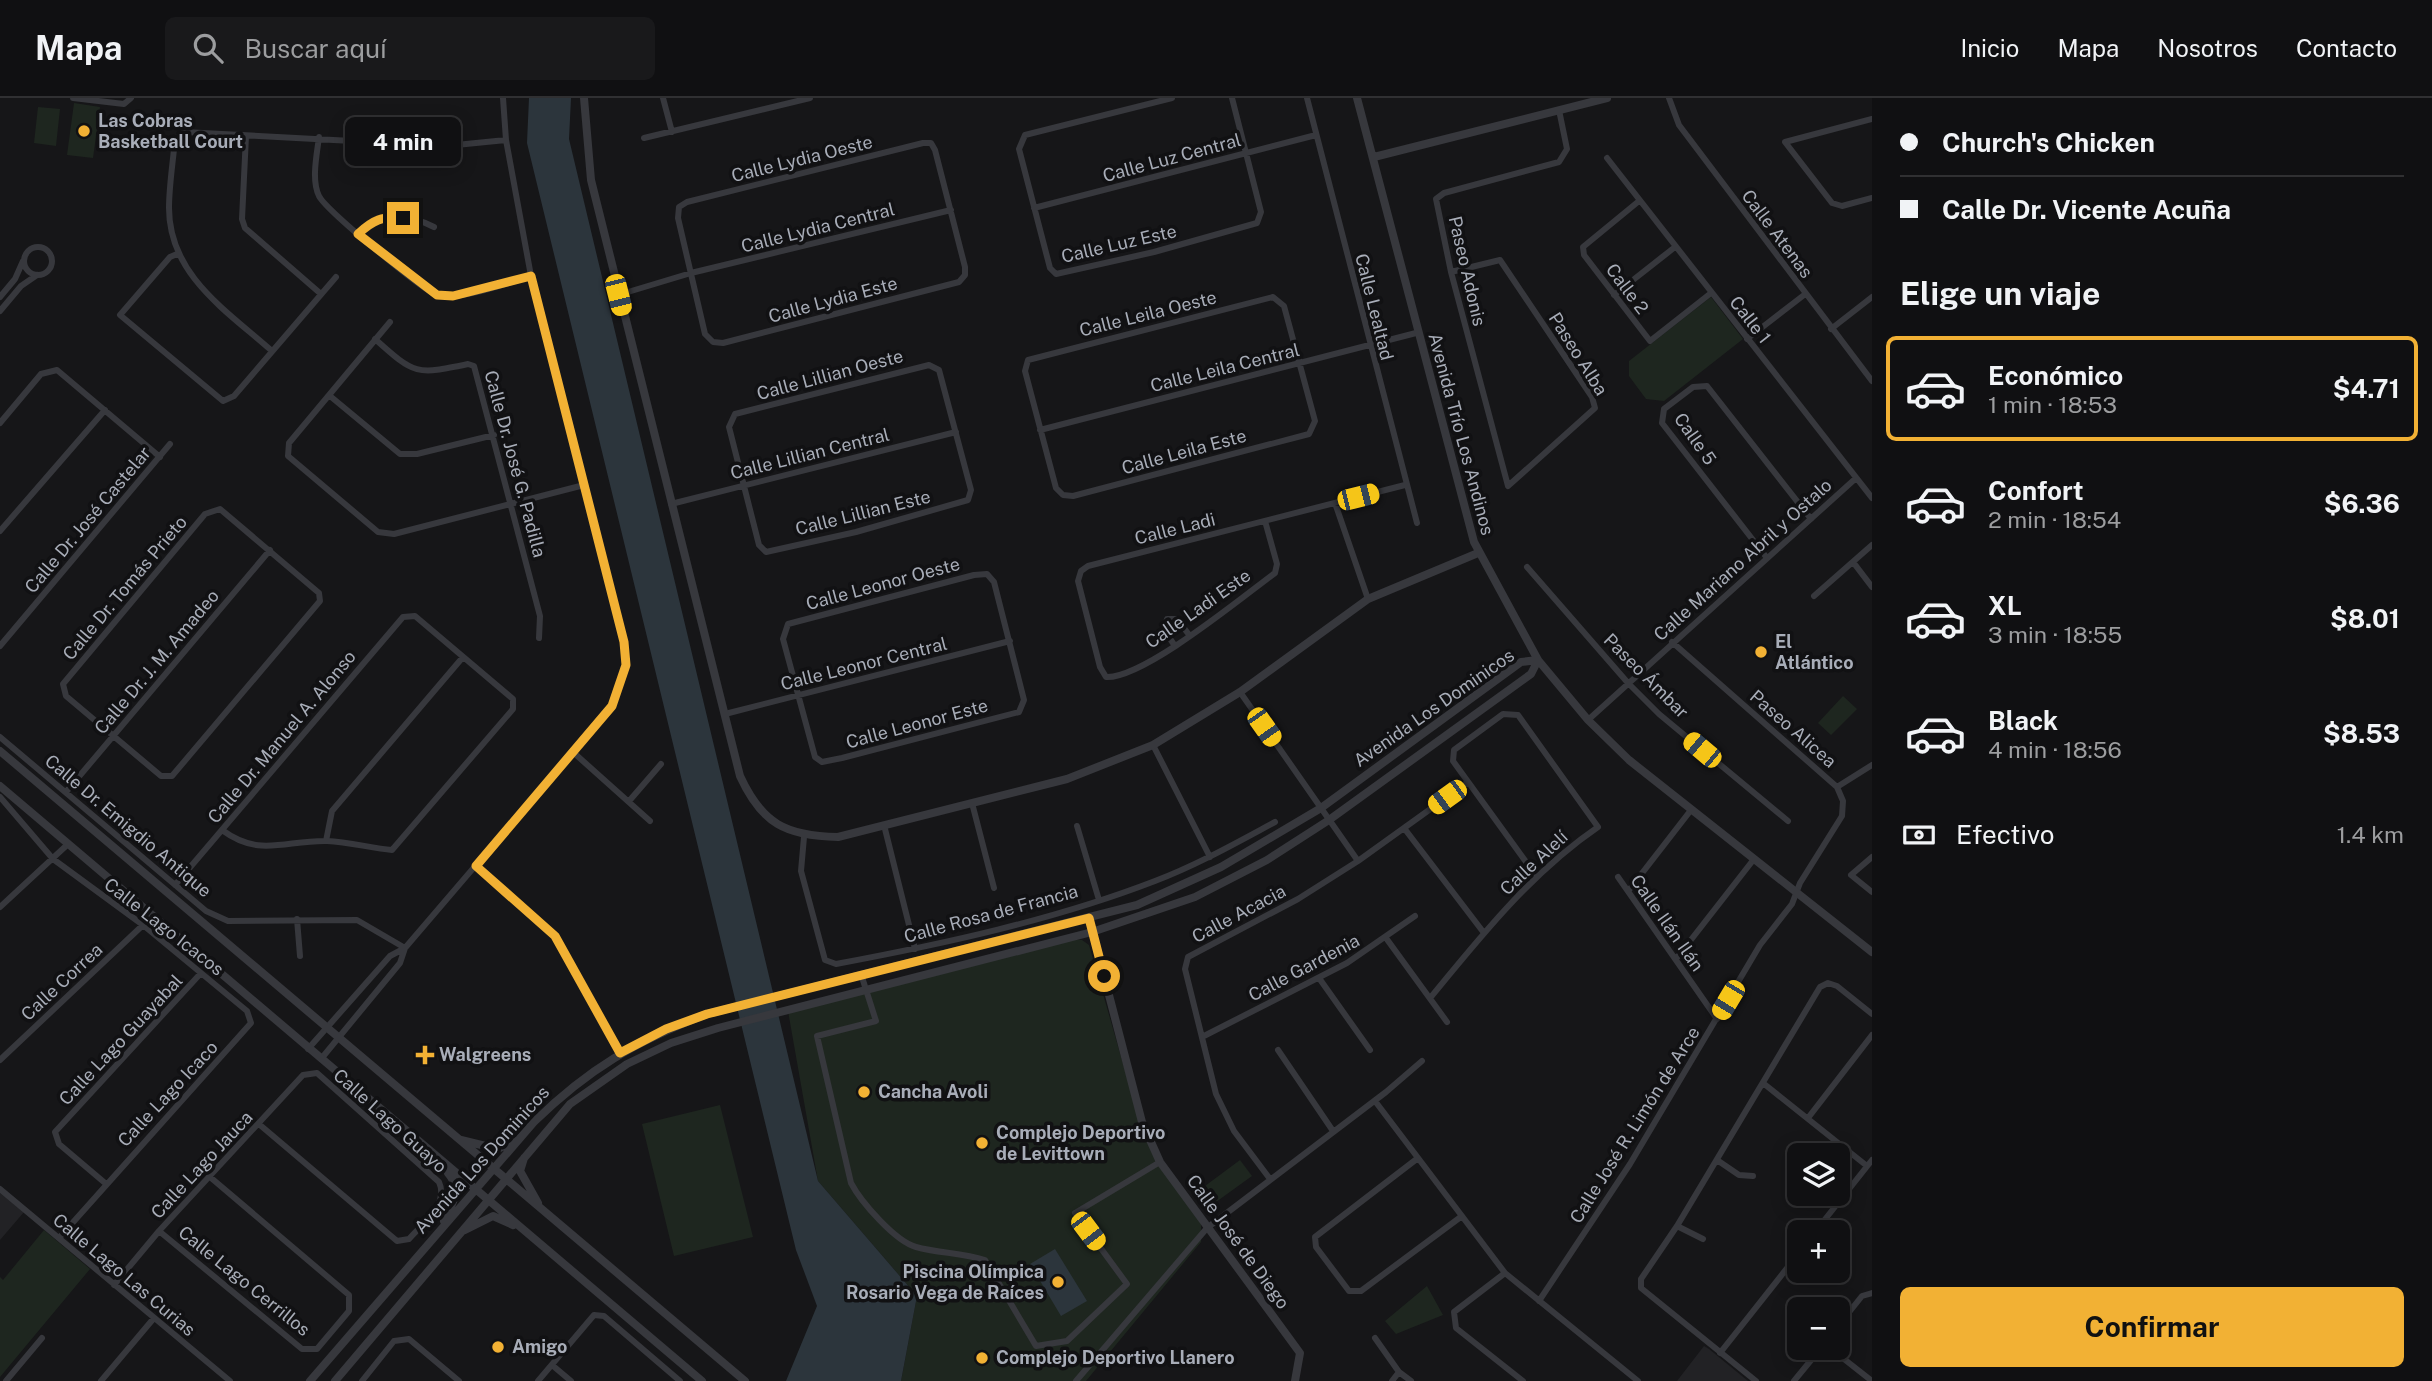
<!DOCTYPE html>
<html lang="es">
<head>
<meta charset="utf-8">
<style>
  :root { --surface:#101012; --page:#19191b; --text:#f1f3f6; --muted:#9c9d9f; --line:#303032; --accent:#f2b134 }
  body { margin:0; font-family:"Public Sans",sans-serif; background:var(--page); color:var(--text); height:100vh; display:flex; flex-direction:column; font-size:26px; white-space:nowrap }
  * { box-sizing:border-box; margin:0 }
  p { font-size:23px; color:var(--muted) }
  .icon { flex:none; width:38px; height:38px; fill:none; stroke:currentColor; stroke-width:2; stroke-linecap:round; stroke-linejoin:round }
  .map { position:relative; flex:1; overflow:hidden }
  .sheet { display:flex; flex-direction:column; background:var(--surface); width:560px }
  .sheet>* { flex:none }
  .hud { display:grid; align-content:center; height:154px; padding:0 28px; background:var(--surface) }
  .tools { position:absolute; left:1787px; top:1045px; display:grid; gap:14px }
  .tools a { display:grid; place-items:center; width:63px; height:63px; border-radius:10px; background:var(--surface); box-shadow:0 4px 18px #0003,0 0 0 2px var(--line); font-size:35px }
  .end { position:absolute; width:32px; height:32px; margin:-16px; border:9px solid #f2b134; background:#111; box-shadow:0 0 0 4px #111 }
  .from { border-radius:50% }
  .bubble { position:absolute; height:49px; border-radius:10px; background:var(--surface); box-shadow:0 4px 18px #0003,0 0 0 2px var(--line); font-size:23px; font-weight:700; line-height:49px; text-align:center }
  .car { position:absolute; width:21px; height:42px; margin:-21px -10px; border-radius:9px; box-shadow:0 0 5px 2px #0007; background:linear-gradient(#f5c518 24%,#345 0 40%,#f5c518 0 76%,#345 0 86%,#f5c518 0) }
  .hud b { display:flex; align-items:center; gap:24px; height:66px; font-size:26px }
  .hud b+b { border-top:2px solid var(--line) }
  .hud i { width:18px; height:18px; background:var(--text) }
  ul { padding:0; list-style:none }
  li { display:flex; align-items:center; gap:21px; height:105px; margin:0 14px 10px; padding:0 14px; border:4px solid transparent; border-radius:10px }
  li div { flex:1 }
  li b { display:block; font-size:26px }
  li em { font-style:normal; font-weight:700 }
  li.current { border-color:var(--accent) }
  li>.icon { width:63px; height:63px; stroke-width:1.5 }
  h2 { padding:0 28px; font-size:32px; line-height:84px }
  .pay { display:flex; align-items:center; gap:18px; height:77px; padding:0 28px; font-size:26px }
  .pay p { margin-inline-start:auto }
  .action { display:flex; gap:14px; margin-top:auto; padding:14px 28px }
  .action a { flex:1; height:80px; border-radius:10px; background:var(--accent); color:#111; font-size:28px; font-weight:700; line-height:80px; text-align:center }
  header { display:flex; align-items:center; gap:42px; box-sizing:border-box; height:98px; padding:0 35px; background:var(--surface); border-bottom:2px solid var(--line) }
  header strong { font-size:33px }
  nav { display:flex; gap:38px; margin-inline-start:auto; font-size:24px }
  .search { width:490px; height:63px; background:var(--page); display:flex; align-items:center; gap:18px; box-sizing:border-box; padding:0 24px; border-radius:10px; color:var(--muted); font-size:26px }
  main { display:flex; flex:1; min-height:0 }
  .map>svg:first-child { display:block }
  .built { fill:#222225 }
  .green { fill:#1e261f }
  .water { fill:#2c353c }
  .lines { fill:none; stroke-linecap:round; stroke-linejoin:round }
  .minor { stroke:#37383d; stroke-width:6 }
  .tertiary { stroke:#37383d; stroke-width:8 }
  .route { stroke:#f2b134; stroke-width:9 }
  .poi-dot { fill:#f2b134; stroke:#111113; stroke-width:2.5 }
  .labels { text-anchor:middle; stroke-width:7; stroke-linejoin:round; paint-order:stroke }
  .poi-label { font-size:18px; font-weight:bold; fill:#a8adb8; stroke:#111113; text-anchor:start }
  .street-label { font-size:18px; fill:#a8adb8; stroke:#111113 }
</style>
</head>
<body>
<header>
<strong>Mapa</strong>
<div class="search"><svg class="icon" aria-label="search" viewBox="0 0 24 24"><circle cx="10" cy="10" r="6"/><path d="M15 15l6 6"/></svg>Buscar aquí</div>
<nav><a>Inicio</a><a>Mapa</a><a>Nosotros</a><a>Contacto</a></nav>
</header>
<main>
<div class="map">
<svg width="1872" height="1283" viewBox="0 0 1872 1283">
  <rect width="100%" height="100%" fill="#161618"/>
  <path class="built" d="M0,1095L24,1114L0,1142Z
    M1704,1248L1709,1251L1748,1283H1677Z"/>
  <path class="green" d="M74,5L100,9L93,60L67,57Z
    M38,9L60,11L56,48L34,45Z
    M1711,199L1743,241L1664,303L1646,301L1629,278V263Z
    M1843,598L1857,611L1831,637L1818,625Z
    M1070,841L1082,842L1089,847L1140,1025L1201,1126V1144L1086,1283H901L917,1198L818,1083L788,913Z
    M720,1007L753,1139L674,1158L642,1026Z
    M1240,1062L1252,1078L1216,1104L1205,1088Z
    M44,1132L90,1171L0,1279V1179L3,1182Z
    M1427,1188L1443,1217L1396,1236L1385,1223Z"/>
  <path class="water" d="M529,0H571L569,41L818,1083L917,1198L901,1283H786L817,1208L796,1152L527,45Z
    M1055,1151L1087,1203L1061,1218L1030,1166Z"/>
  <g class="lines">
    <path class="minor" d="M73,0L124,6L131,0
      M663,0L672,34
      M1172,0L1025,37L1019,51L1050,170L1056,176L1154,154L1257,125L1261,114L1232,0
      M1307,0L1417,425
      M1669,0L1679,27L1872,283
      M1872,21L1785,44L1832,105L1842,108L1872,100
      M246,38L242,121L245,130L321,196
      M319,39C317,56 311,82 319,98C325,111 423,193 437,197C457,204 510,184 531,178
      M644,40L810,0
      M923,45H931L935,52L965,169V177L959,184L723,245L713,244L705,236L678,120L679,109L687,104Z
      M1607,60L1872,400
      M1639,103L1583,149L1584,157L1650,243L1711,195
      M1034,110L1316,37
      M358,136C380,114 407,115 434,129
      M24 163a14 14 0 1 1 28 0a14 14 0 1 1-28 0Z
      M177,156L170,159L120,217L223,303L234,298L336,179
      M1451,174L1500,162L1592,299L1595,310L1508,388L1451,174L1436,101L1444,95L1559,64L1567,51L1559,12
      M618,197L691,175L951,112
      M1614,197L1675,149
      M0,199L15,181L23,163
      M1273,199L1284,208L1315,323L1309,336L1073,398L1063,397L1056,390L1025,273L1028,262Z
      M0,213L21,188L37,177
      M390,224L289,345L288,358L378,434L394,436L584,387
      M1831,231L1872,199
      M375,241C415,277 416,277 468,266L474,268L540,518L539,540
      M1747,241L1804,197
      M272,253C227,213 169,177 169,110C169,88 173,64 175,41L184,34L446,48L506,42
      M929,267L939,272L971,392L968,402L856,434L766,454L759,447L729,329L735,316Z
      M330,298L400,356H417L494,337
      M0,325L41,276L57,272L160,359
      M1040,332L1416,235
      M1335,405L1368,501
      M671,406L956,334
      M220,411L319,495L320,503L172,678H161L66,598L63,586L205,416Z
      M1265,423L1277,466L1275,475C1241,500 1143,581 1106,579L1100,569L1078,483L1081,473L1088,468L1405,387
      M0,433L105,312
      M1767,460L1662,325L1664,311L1693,289L1707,288L1811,421
      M1853,464L1872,489
      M1527,469L1628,585L1659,616L1788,723
      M987,476L994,484L1024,602L1019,614L842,660L822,664L815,659L783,541L788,526L974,477Z
      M1814,498L1872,447
      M0,548L170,346
      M1175,548L1164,532L1167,521H1177L1190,538
      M1240,594L1358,763
      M725,616L1010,543
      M1588,622L1855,381
      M0,639L206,813L228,823L357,822L405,850
      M1153,647L1210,759
      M574,655L650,723
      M1837,689L1872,667
      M66,694L270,452
      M0,699L53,761L143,827L247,913L251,925L59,1140
      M630,702L661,666
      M972,705L994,790
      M884,727L915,851
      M1077,728L1099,802
      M1404,730L1484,835
      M804,739L801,773L825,862L836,866C943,846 1054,822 1155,783C1197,767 1236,745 1275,724
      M326,743L332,713L463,559
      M1872,759L1851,777L1872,794
      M476,768L555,838L620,955
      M1618,779L1717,921
      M175,787L403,519L415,518L513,601V611L392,752C371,750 349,744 327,743C285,742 260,760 222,732
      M1629,792L1691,712
      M0,809L67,747
      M297,821L300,858
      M1386,840L1447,924
      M1676,861L1754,761
      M861,876L876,923L817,938L851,1085C861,1104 895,1143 916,1149C938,1155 962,1155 985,1162L1036,1248L1067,1243L1127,1186L1075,1115L1160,1064
      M1319,880L1370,952
      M1431,899C1481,838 1532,774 1598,729L1518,617L1503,616L1454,652L1453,663L1537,779
      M1202,939L1347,865L1415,818
      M308,951L390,858L405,850L612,608L626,567L624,544L531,178L506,42L503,0
      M1278,952L1333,1033
      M321,961L400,865L405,850
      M0,962L143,827
      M1763,985L1867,1068
      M1375,1003L1505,1175L1638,1283
      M1808,1020L1872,937
      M1418,1060L1315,1139L1316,1149L1349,1193H1361L1462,1118
      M1717,1062L1739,1077L1753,1078
      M1270,1081L1234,1033L1216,996L1185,871L1188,859L1298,801L1358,763L1468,684
      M105,1085L59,1046L55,1034L201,875
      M0,1091L230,1283
      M1677,1128L1703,1141
      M159,1133L302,1251H317L349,1213V1197L210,1079
      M1815,1134L1872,1062
      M1505,1175L1454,1214L1456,1230L1523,1283
      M114,1187L159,1133L303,977L317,975L439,1084C449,1106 423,1125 409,1141L397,1143L260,1027
      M1539,1203L1630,1066L1760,847L1792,806L1800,785L1842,718L1843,703L1837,689L1672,544
      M1838,1228L1862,1198L1872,1195
      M1375,1240L1399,1274L1411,1283
      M1830,1250L1872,1283
      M1720,1255L1799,1155
      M552,1267L571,1283
      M6,1283L42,1240
      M101,1283L154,1220
      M362,1283L394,1243L409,1241L459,1283
      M538,1283L594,1217L604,1218L680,1283
      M1076,1283L1207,1130L1386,994L1422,963
      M1392,1283L1399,1274
      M1756,1283L1641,1190V1181L1677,1128L1820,889L1828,885L1837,888L1872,916
      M1794,1283L1821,1250"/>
    <path class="tertiary" d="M584,0L591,82L740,678C762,726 786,738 838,739L1067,681L1153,647L1240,594L1368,501L1478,455
      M1357,0L1474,444L1538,562L1588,622L1629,662L1872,854
      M1374,59L1607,0
      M0,653L745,1283
      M0,688L702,1283
      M1089,820L1142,1024L1160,1064L1300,1255L1295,1283
      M461,1042L498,1051L515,1043
      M524,1060L520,1073L538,1105
      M444,1123C452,1106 463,1092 448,1075
      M465,1132L493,1118L513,1127
      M310,1283L534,1024C588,971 636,943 707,916L1137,807L1221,769L1321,710L1521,564L1538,562
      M335,1283L570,1006L627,966L671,945L718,930L1092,834L1195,799L1267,762L1329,722L1531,576L1538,562"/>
  </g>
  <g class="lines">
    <path class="route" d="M403,120C382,118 373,122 358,136L437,197L453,198L531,178L624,544L626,567L612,608L476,768L555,838L620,955L666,931L707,916L1089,820L1104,878"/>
  </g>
  <g class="poi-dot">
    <circle cx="84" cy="33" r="7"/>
    <circle cx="1761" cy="554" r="7"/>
    <path d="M421.5 946.5h7v7h7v7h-7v7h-7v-7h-7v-7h7z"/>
    <circle cx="864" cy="994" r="7"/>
    <circle cx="982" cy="1045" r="7"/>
    <circle cx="1058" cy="1184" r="7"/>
    <circle cx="498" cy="1249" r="7"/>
    <circle cx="982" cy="1260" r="7"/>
  </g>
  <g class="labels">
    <g class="poi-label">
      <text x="98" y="29">Las Cobras<tspan x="98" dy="21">Basketball Court</tspan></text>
      <text x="1775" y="550">El<tspan x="1775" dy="21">Atlántico</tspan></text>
      <text x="439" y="963">Walgreens</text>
      <text x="878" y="1000">Cancha Avoli</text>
      <text x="996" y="1041">Complejo Deportivo<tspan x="996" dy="21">de Levittown</tspan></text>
      <text x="1044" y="1180" text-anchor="end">Piscina Olímpica<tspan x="1044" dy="21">Rosario Vega de Raíces</tspan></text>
      <text x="512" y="1255">Amigo</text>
      <text x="996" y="1266">Complejo Deportivo Llanero</text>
    </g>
    <g class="street-label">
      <text transform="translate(1172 60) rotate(-15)" y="6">Calle Luz Central</text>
      <text transform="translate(802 61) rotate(-14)" y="6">Calle Lydia Oeste</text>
      <text transform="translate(818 130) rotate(-14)" y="6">Calle Lydia Central</text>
      <text transform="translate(1777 136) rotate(53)" y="6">Calle Atenas</text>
      <text transform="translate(1119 146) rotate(-13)" y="6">Calle Luz Este</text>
      <text transform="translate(1467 173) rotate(77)" y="6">Paseo Adonis</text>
      <text transform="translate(1627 191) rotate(53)" y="6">Calle 2</text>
      <text transform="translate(833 202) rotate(-15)" y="6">Calle Lydia Este</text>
      <text transform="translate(1374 209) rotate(76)" y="6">Calle Lealtad</text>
      <text transform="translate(1148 216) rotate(-14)" y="6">Calle Leila Oeste</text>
      <text transform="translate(1750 222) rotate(52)" y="6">Calle 1</text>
      <text transform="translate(1578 256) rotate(58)" y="6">Paseo Alba</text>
      <text transform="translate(1225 270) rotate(-14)" y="6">Calle Leila Central</text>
      <text transform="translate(830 277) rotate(-15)" y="6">Calle Lillian Oeste</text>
      <text transform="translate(1461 336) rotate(75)" y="6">Avenida Trío Los Andinos</text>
      <text transform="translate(1695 341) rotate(55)" y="6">Calle 5</text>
      <text transform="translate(1184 354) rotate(-15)" y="6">Calle Leila Este</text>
      <text transform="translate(810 356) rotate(-14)" y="6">Calle Lillian Central</text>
      <text transform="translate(515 366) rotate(75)" y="6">Calle Dr. José G. Padilla</text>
      <text transform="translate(863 415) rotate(-14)" y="6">Calle Lillian Este</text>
      <text transform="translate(88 422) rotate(-50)" y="6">Calle Dr. José Castelar</text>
      <text transform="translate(1175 431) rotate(-14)" y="6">Calle Ladi</text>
      <text transform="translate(1743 462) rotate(-42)" y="6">Calle Mariano Abril y Ostalo</text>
      <text transform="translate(883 486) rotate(-15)" y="6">Calle Leonor Oeste</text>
      <text transform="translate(125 490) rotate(-50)" y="6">Calle Dr. Tomás Prieto</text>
      <text transform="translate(1198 511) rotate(-35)" y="6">Calle Ladi Este</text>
      <text transform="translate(157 564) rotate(-50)" y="6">Calle Dr. J. M. Amadeo</text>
      <text transform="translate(864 566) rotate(-14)" y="6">Calle Leonor Central</text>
      <text transform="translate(1646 578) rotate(45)" y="6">Paseo Ámbar</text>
      <text transform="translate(1434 610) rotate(-35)" y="6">Avenida Los Dominicos</text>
      <text transform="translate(917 626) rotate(-15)" y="6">Calle Leonor Este</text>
      <text transform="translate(1793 631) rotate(41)" y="6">Paseo Alicea</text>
      <text transform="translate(282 639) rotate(-50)" y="6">Calle Dr. Manuel A. Alonso</text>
      <text transform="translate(128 728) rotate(40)" y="6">Calle Dr. Emigdio Antique</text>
      <text transform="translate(1534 765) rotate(-43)" y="6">Calle Alelí</text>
      <text transform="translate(991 816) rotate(-15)" y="6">Calle Rosa de Francia</text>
      <text transform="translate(1239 816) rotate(-28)" y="6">Calle Acacia</text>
      <text transform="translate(1667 825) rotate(55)" y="6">Calle Ilán Ilán</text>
      <text transform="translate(164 829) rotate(38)" y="6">Calle Lago Icacos</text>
      <text transform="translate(1304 870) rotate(-28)" y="6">Calle Gardenia</text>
      <text transform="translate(62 884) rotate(-43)" y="6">Calle Correa</text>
      <text transform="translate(121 942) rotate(-47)" y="6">Calle Lago Guayabal</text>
      <text transform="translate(168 996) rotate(-47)" y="6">Calle Lago Icaco</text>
      <text transform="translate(390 1023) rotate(42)" y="6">Calle Lago Guayo</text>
      <text transform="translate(1635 1027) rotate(-58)" y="6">Calle José R. Limón de Arce</text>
      <text transform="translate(482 1062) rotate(-48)" y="6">Avenida Los Dominicos</text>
      <text transform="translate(202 1067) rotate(-47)" y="6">Calle Lago Jauca</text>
      <text transform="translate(1238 1144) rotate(54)" y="6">Calle José de Diego</text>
      <text transform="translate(124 1177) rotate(40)" y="6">Calle Lago Las Curias</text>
      <text transform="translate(244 1183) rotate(39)" y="6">Calle Lago Cerrillos</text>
    </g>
  </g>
</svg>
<div class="tools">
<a><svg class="icon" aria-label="layers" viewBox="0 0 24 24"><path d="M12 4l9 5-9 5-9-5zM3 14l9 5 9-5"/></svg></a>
<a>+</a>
<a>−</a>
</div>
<i class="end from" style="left:1104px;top:878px"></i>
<i class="end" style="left:403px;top:120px"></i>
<div class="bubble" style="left:345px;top:19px;width:116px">4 min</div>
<i class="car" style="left:618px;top:197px;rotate:166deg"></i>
<i class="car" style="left:1358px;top:399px;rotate:76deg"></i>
<i class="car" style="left:1264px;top:629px;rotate:145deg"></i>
<i class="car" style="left:1702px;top:652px;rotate:310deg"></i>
<i class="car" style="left:1447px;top:699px;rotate:234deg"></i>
<i class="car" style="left:1728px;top:902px;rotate:211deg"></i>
<i class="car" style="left:1088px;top:1133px;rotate:143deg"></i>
</div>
<section class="sheet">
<div class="hud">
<b><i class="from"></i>Church's Chicken</b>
<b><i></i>Calle Dr. Vicente Acuña</b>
</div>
<h2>Elige un viaje</h2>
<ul>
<li class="current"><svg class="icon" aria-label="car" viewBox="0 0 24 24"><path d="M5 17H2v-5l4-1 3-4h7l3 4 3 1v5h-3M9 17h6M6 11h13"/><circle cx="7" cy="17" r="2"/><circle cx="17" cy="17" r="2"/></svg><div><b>Económico</b><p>1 min · 18:53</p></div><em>$4.71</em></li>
<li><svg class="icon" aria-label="car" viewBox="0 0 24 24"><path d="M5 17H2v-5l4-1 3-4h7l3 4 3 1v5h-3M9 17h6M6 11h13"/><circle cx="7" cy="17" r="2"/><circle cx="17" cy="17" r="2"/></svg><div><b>Confort</b><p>2 min · 18:54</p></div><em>$6.36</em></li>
<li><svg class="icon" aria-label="car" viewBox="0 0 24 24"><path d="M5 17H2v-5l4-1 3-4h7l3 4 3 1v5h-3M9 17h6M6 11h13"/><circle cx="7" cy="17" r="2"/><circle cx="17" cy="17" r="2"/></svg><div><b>XL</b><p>3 min · 18:55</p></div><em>$8.01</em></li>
<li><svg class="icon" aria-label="car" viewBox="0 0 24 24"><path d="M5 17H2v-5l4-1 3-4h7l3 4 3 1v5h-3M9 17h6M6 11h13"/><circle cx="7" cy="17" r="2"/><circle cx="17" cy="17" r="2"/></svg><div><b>Black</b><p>4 min · 18:56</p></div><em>$8.53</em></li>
</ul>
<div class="pay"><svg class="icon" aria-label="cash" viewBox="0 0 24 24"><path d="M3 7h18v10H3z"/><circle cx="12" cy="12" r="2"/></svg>Efectivo<p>1.4 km</p></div>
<div class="action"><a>Confirmar</a></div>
</section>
</main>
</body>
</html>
